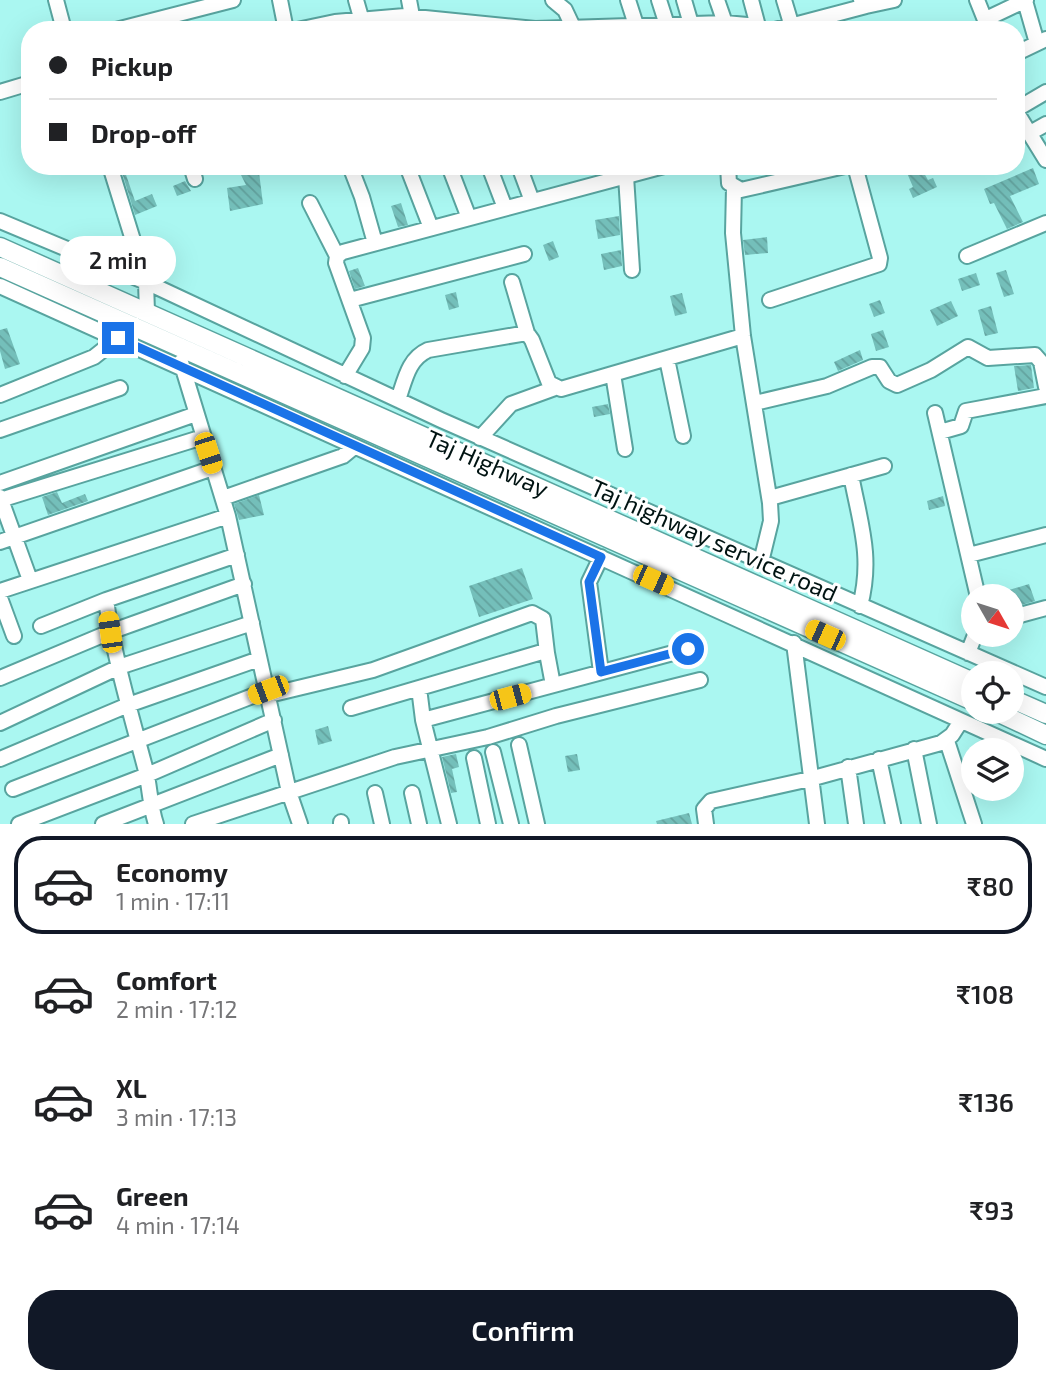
<!DOCTYPE html>
<html lang="en">
<head>
<meta charset="utf-8">
<style>
  :root { --surface:#fff; --page:#f2f2f2; --text:#202124; --muted:#757577; --line:#e0e0e0; --accent:#111827 }
  body { margin:0; font-family:"Exo 2",sans-serif; background:var(--page); color:var(--text); height:100vh; display:flex; flex-direction:column; font-size:26px; white-space:nowrap }
  * { box-sizing:border-box; margin:0 }
  p { font-size:23px; color:var(--muted) }
  .icon { flex:none; width:38px; height:38px; fill:none; stroke:currentColor; stroke-width:2; stroke-linecap:round; stroke-linejoin:round }
  .map { position:relative; height:824px; overflow:hidden }
  .drawer { display:flex; flex-direction:column; background:var(--surface); flex:1 }
  .drawer>* { flex:none }
  .hud { position:absolute; left:21px; top:21px; width:1004px; height:154px; border-radius:28px; box-shadow:0 7px 28px #0002; display:grid; align-content:center; height:154px; padding:0 28px; background:var(--surface) }
  .needle { width:46px; rotate:129deg }
  .fabs { position:absolute; left:961px; top:584px; display:grid; gap:14px }
  .fabs a { display:grid; place-items:center; width:63px; height:63px; border-radius:50%; background:var(--surface); box-shadow:0 7px 28px #0002; font-size:35px }
  .end { position:absolute; width:32px; height:32px; margin:-16px; border:9px solid #1a73e8; background:#fff; box-shadow:0 0 0 4px #fff }
  .from { border-radius:50% }
  .bubble { position:absolute; height:49px; border-radius:24px; background:var(--surface); box-shadow:0 7px 28px #0002; font-size:23px; font-weight:600; line-height:49px; text-align:center }
  .car { position:absolute; width:21px; height:42px; margin:-21px -10px; border-radius:9px; box-shadow:0 0 5px 2px #0007; background:linear-gradient(#f5c518 24%,#345 0 40%,#f5c518 0 76%,#345 0 86%,#f5c518 0) }
  .hud b { display:flex; align-items:center; gap:24px; height:66px; font-size:26px }
  .hud b+b { border-top:2px solid var(--line) }
  .hud i { width:18px; height:18px; background:var(--text) }
  ul { padding:12px 0 0; list-style:none }
  li { display:flex; align-items:center; gap:21px; height:98px; margin:0 14px 10px; padding:0 14px; border:4px solid transparent; border-radius:28px }
  li div { flex:1 }
  li b { display:block; font-size:26px }
  li em { font-style:normal; font-weight:600 }
  li.active { border-color:var(--accent) }
  li>.icon { width:63px; height:63px; stroke-width:1.5 }
  .cta { display:flex; gap:14px; margin-top:auto; padding:14px 28px }
  .cta a { flex:1; height:80px; border-radius:28px; background:var(--accent); color:#fff; font-size:28px; font-weight:600; line-height:80px; text-align:center }
  .map>svg:first-child { display:block }
  .building { fill:url(#building-back-hatch) }
  .lines { fill:none; stroke-linecap:round; stroke-linejoin:round }
  .minor-casing { stroke:#58a49f; stroke-width:18 }
  .major-casing { stroke:#58a49f; stroke-width:21 }
  .minor { stroke:#fff; stroke-width:14 }
  .major { stroke:#fff; stroke-width:18 }
  .route { stroke:#1a73e8; stroke-width:9 }
  .labels { text-anchor:middle; stroke-width:6; stroke-linejoin:round; paint-order:stroke }
  .street-label { font-size:24px; fill:#001312; stroke:#fff }
</style>
</head>
<body>
<div class="map">
<svg width="1046" height="824" viewBox="0 0 1046 824">
  <defs>
    <pattern id="building-back-hatch" width="6" height="6" patternUnits="userSpaceOnUse" patternTransform="scale(1.75)"><rect width="6" height="6" fill="#74bfba"/><path d="M-1 5l2 2M0 0l6 6M5-1l2 2" fill="none" stroke="#63a39f"/></pattern>
  </defs>
  <rect width="100%" height="100%" fill="#aaf7f1"/>
  <path class="building" d="M120,166H123L135,201L152,194L157,206L135,215Z
    M244,166H271L259,172L263,204L230,211L227,188L246,185L238,169Z
    M920,166L928,180L933,178L937,187L913,198L909,189L913,187L907,173Z
    M1033,168L1039,184L1010,196L1023,222L1007,229L994,203L990,204L984,189Z
    M185,181L191,191L177,196L173,186Z
    M401,203L408,225L398,227L391,206Z
    M619,216L620,235L598,239L595,220Z
    M767,237L768,253L745,255L743,240Z
    M553,241L559,257L549,261L543,245Z
    M621,250L622,266L604,270L601,254Z
    M358,268L365,286L355,289L349,271Z
    M1006,270L1014,294L1004,297L996,273Z
    M976,273L980,285L962,291L958,279Z
    M456,292L459,307L449,310L445,295Z
    M682,293L687,313L675,316L670,296Z
    M880,300L885,313L874,317L869,304Z
    M951,301L958,316L937,326L930,310Z
    M991,306L998,333L985,336L978,310Z
    M7,328L20,364L5,369L0,351V330Z
    M883,330L889,347L876,351L871,334Z
    M860,350L863,360L838,371L834,362Z
    M1014,366L1031,365L1034,388L1018,391Z
    M608,404L610,414L594,417L592,407Z
    M57,492L62,503L85,494L88,501L48,515L42,497Z
    M259,495L264,515L239,520L234,504Z
    M943,496L945,506L929,510L927,501Z
    M522,568L533,599L479,617L469,586Z
    M1029,584L1035,601L1015,607L1009,590Z
    M328,726L332,741L318,745L315,730Z
    M456,754L459,767L452,769L457,792L451,793L442,757Z
    M577,754L580,770L568,772L565,756Z
    M689,813L692,824H657L656,821Z"/>
  <g class="lines">
    <defs>
      <path id="minor" d="M56,0L64,30
        M280,0L286,30
        M356,0L364,28
        M409,0L412,16
        M553,0L565,10L573,27
        M628,0L636,25
        M659,0L667,25
        M684,0L691,24
        M717,0L725,23
        M751,0L759,30
        M784,0L793,30
        M861,0L866,6L894,0
        M977,0L989,30
        M1025,1L1037,43
        M986,19L1026,0
        M116,30L233,0
        M297,30L335,22L405,16L535,29L725,23L758,26
        M775,30L866,6
        M1017,53L1046,39
        M0,92L30,83
        M1017,109L1046,92
        M1017,113L1046,160
        M1030,133L1046,124
        M110,166L146,282L147,312
        M191,166L195,179
        M350,166L362,197L375,243
        M407,166L431,228
        M449,166L469,218
        M489,166L505,208
        M519,166L532,201
        M728,166L729,183L741,190L845,166
        M626,176L632,270
        M734,188L733,233L743,336L770,503L771,521L761,562
        M310,203L337,256
        M0,221L146,282L441,420L1046,687
        M967,256L1046,223
        M512,282L527,333
        M0,286L1046,759
        M350,300L524,254
        M770,300L879,264L880,258L855,166
        M667,359L683,436
        M613,374L625,449
        M345,376L362,348L363,338L336,263L337,256L343,252L664,166
        M0,395L94,357L118,338
        M398,400C405,380 408,359 428,350L527,333L532,340L549,383L561,389L743,336
        M755,403L827,386L872,367H880L889,381L897,385L931,370L968,347L988,358L1035,355L1041,362L1046,387
        M935,413L978,597
        M0,430L120,388
        M940,432L961,426L966,411L1046,396
        M480,438L511,404L555,388
        M851,475C860,523 873,557 860,606
        M0,483L196,414
        M0,497L30,580
        M223,498L343,456L354,447
        M770,498L884,466
        M0,500L203,437
        M228,516L289,792L300,824
        M0,542L213,468
        M969,555L1046,535
        M601,557L589,582L601,672
        M0,591L228,516L181,362
        M0,598L14,636
        M106,600C114,658 131,714 146,771C150,789 150,806 156,824
        M1020,615L1046,608
        M41,626L106,600L237,555
        M794,643L817,824
        M968,653L975,635
        M0,678L110,632L244,584
        M419,688L423,720L449,824
        M269,695L373,670L532,613L543,619L547,653
        M351,708L542,652L547,653L553,685
        M423,720L688,649
        M0,723L119,667L252,623
        M947,741L974,824
        M519,745L537,824
        M914,749L929,824
        M493,752L511,824
        M474,758L488,824
        M0,759L128,705L259,659
        M879,759L893,824
        M848,767L856,824
        M13,789L268,690
        M375,793L382,824
        M412,793L419,824
        M341,822V824
        M19,824L147,775L274,720
        M103,824L281,755
        M193,824L395,757L488,737L556,716L700,680
        M706,824L704,809L711,801L810,779L941,743L952,735L961,721"/>
      <path id="major" d="M0,247L973,682
        M0,267L973,701
        M1012,699L1046,714
        M997,712L1046,735"/>
    </defs>
    <use href="#minor" class="minor-casing"/>
    <use href="#major" class="major-casing"/>
    <use href="#minor" class="minor"/>
    <use href="#major" class="major"/>
  </g>
  <g class="lines">
    <path class="route" d="M118,338L601,557L589,582L601,672L688,649"/>
  </g>
  <g class="labels">
    <g class="street-label">
      <text transform="translate(487 464) rotate(24)" y="8">Taj Highway</text>
      <text transform="translate(714 541) rotate(24)" y="8">Taj highway service road</text>
    </g>
  </g>
</svg>
<div class="fabs">
<a><svg class="needle" viewBox="-14 -14 28 28"><path d="M0-13l5 13h-10z" fill="#e53935"/><path d="M0 13l5-13h-10z" fill="#757577"/></svg></a>
<a><svg class="icon" aria-label="locate" viewBox="0 0 24 24"><circle cx="12" cy="12" r="6"/><path d="M12 2v4M12 18v4M2 12h4M18 12h4"/></svg></a>
<a><svg class="icon" aria-label="layers" viewBox="0 0 24 24"><path d="M12 4l9 5-9 5-9-5zM3 14l9 5 9-5"/></svg></a>
</div>
<i class="end from" style="left:688px;top:649px"></i>
<i class="end" style="left:118px;top:338px"></i>
<div class="bubble" style="left:60px;top:236px;width:116px">2 min</div>
<i class="car" style="left:208px;top:453px;rotate:162deg"></i>
<i class="car" style="left:653px;top:580px;rotate:114deg"></i>
<i class="car" style="left:110px;top:632px;rotate:352deg"></i>
<i class="car" style="left:825px;top:635px;rotate:294deg"></i>
<i class="car" style="left:268px;top:690px;rotate:249deg"></i>
<i class="car" style="left:510px;top:697px;rotate:75deg"></i>
<div class="hud">
<b><i class="from"></i>Pickup</b>
<b><i></i>Drop-off</b>
</div>
</div>
<section class="drawer">
<ul>
<li class="active"><svg class="icon" aria-label="car" viewBox="0 0 24 24"><path d="M5 17H2v-5l4-1 3-4h7l3 4 3 1v5h-3M9 17h6M6 11h13"/><circle cx="7" cy="17" r="2"/><circle cx="17" cy="17" r="2"/></svg><div><b>Economy</b><p>1 min · 17:11</p></div><em>₹80</em></li>
<li><svg class="icon" aria-label="car" viewBox="0 0 24 24"><path d="M5 17H2v-5l4-1 3-4h7l3 4 3 1v5h-3M9 17h6M6 11h13"/><circle cx="7" cy="17" r="2"/><circle cx="17" cy="17" r="2"/></svg><div><b>Comfort</b><p>2 min · 17:12</p></div><em>₹108</em></li>
<li><svg class="icon" aria-label="car" viewBox="0 0 24 24"><path d="M5 17H2v-5l4-1 3-4h7l3 4 3 1v5h-3M9 17h6M6 11h13"/><circle cx="7" cy="17" r="2"/><circle cx="17" cy="17" r="2"/></svg><div><b>XL</b><p>3 min · 17:13</p></div><em>₹136</em></li>
<li><svg class="icon" aria-label="car" viewBox="0 0 24 24"><path d="M5 17H2v-5l4-1 3-4h7l3 4 3 1v5h-3M9 17h6M6 11h13"/><circle cx="7" cy="17" r="2"/><circle cx="17" cy="17" r="2"/></svg><div><b>Green</b><p>4 min · 17:14</p></div><em>₹93</em></li>
</ul>
<div class="cta"><a>Confirm</a></div>
</section>
</body>
</html>
